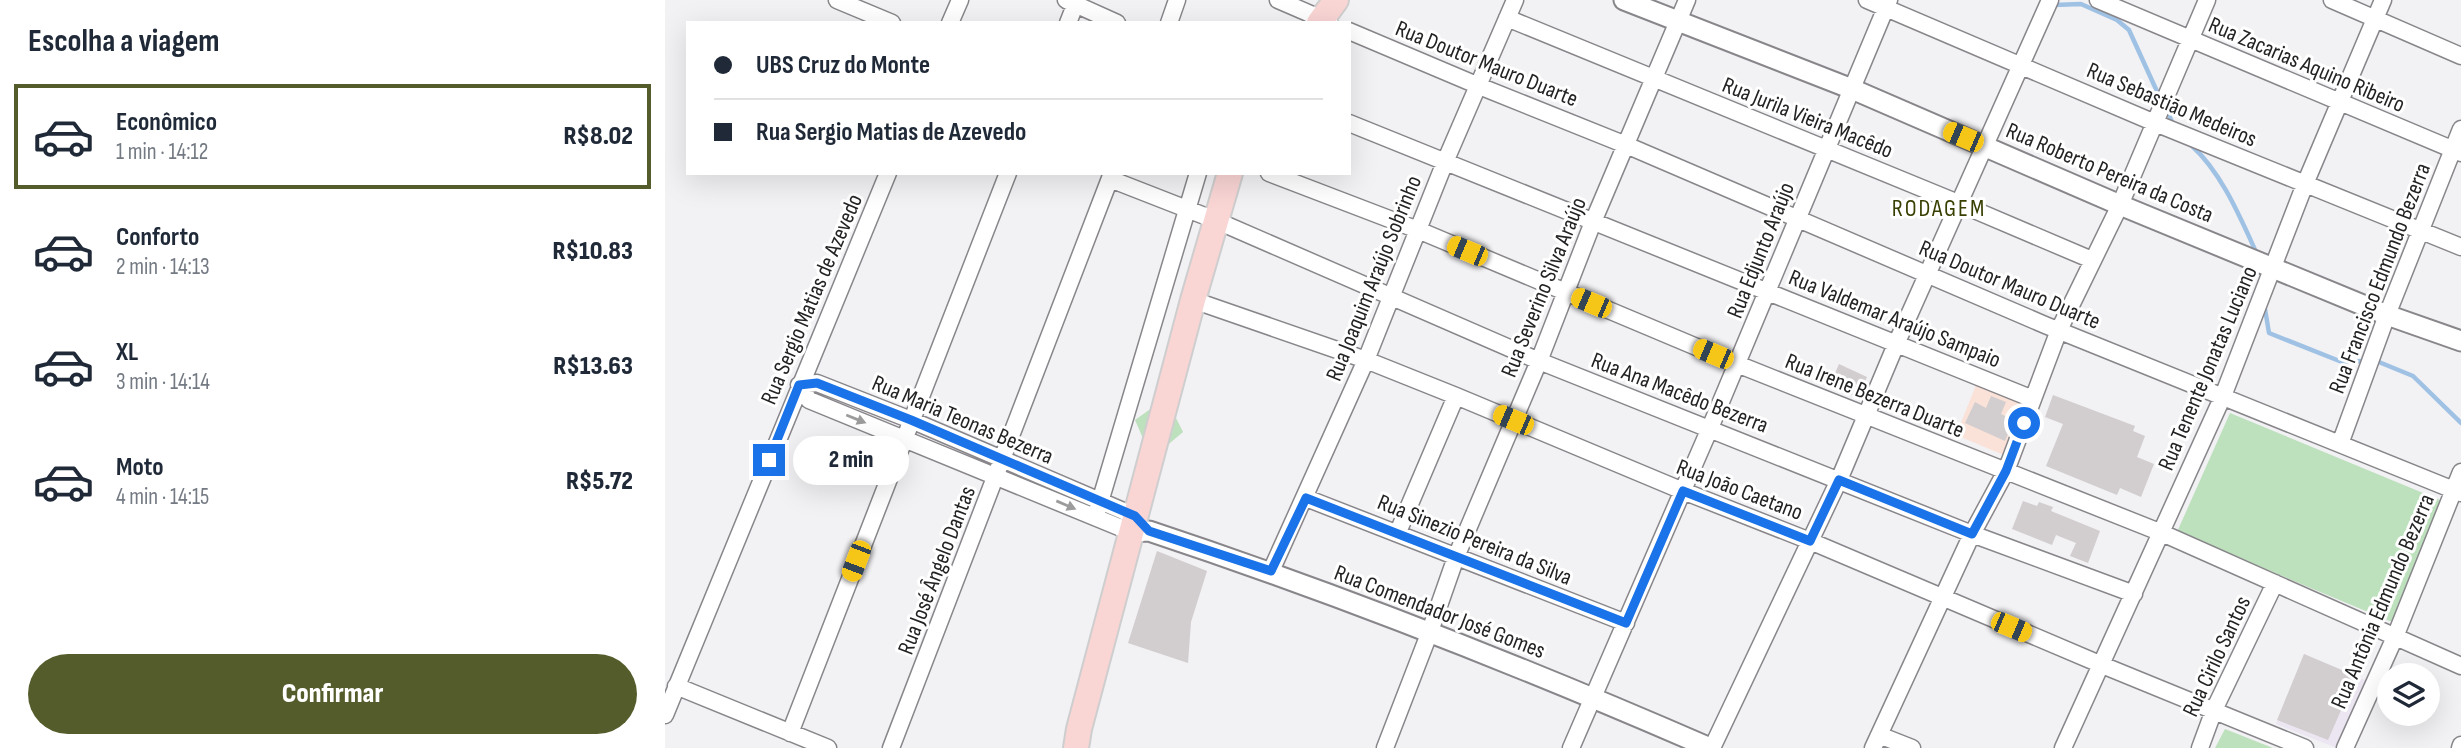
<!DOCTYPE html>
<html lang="pt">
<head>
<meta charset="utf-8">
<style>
  :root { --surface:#fff; --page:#f2f2f3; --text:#1f2937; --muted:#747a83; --line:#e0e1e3; --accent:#535c2a }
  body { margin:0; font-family:"Sofia Sans Condensed",sans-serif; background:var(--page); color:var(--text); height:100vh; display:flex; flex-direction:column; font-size:26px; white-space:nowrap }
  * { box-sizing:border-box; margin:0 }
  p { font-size:23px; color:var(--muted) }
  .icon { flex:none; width:38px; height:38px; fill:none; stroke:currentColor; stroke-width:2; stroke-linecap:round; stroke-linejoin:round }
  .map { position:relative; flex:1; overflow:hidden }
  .sheet { display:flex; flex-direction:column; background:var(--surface); width:665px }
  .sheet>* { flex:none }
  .hud { position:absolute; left:21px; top:21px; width:665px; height:154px; border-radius:0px; box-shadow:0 7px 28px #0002; display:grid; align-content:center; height:154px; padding:0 28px; background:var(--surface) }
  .buttons { position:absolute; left:1712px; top:663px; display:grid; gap:14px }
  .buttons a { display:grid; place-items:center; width:63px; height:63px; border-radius:50%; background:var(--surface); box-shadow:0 7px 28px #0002; font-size:35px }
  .end { position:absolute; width:32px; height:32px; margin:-16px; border:9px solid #1a73e8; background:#fff; box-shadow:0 0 0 4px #fff }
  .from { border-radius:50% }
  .bubble { position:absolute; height:49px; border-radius:24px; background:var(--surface); box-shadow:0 7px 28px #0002; font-size:23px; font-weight:800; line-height:49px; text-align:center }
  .car { position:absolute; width:21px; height:42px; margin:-21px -10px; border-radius:9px; box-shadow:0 0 5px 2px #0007; background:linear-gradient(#f5c518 24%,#345 0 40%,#f5c518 0 76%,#345 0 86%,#f5c518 0) }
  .hud b { display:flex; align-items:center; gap:24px; height:66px; font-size:26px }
  .hud b+b { border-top:2px solid var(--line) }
  .hud i { width:18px; height:18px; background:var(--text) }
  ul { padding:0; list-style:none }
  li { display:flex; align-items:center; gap:21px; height:105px; margin:0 14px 10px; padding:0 14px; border:4px solid transparent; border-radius:0px }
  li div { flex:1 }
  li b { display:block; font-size:26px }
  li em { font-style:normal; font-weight:800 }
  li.on { border-color:var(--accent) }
  li>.icon { width:63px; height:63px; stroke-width:1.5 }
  h2 { padding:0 28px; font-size:32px; line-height:84px }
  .cta { display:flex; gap:14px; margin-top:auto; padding:14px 28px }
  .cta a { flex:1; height:80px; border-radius:42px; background:var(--accent); color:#fff; font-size:28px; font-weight:800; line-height:80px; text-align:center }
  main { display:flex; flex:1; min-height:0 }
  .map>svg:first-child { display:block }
  .built { fill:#ebe6f1 }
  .medical { fill:#fae2d8 }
  .green { fill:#bde0bd }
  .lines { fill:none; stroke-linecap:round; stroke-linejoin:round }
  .stream { stroke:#9fc2e4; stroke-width:4.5 }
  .building { fill:#d2cdcf }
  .minor-casing { stroke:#88868a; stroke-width:19 }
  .tertiary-casing { stroke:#88868a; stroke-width:23 }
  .primary-casing { stroke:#cfcecf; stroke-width:28 }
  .minor { stroke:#fff; stroke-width:16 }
  .tertiary { stroke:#fff; stroke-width:19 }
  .primary { stroke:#f9d5d4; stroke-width:24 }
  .oneway { fill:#9c9c9c }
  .route { stroke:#1a73e8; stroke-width:9 }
  .labels { text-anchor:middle; stroke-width:6; stroke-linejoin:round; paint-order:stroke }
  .street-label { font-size:23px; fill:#232224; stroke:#fff }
  .neighbourhood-label { font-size:24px; letter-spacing:2px; fill:#383f01; stroke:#fff }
</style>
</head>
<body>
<main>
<section class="sheet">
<h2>Escolha a viagem</h2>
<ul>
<li class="on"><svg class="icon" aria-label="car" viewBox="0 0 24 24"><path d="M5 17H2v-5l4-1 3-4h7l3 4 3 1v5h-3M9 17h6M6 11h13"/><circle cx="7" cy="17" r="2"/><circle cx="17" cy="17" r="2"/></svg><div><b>Econômico</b><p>1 min · 14:12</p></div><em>R$8.02</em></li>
<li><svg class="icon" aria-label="car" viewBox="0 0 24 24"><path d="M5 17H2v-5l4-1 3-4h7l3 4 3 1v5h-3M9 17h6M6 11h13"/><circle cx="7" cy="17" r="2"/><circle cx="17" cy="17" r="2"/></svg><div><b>Conforto</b><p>2 min · 14:13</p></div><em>R$10.83</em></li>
<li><svg class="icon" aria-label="car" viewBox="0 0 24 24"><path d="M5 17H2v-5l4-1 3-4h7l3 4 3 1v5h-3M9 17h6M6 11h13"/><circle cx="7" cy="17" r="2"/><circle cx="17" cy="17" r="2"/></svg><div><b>XL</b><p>3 min · 14:14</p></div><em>R$13.63</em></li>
<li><svg class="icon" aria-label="car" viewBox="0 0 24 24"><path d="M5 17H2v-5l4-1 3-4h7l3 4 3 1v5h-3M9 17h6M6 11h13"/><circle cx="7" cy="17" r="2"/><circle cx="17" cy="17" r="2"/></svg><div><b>Moto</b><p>4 min · 14:15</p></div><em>R$5.72</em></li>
</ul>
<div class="cta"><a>Confirmar</a></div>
</section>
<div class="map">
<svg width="1796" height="748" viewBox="0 0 1796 748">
  <rect width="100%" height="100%" fill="#f2f1f4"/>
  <path class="built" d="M1639,654L1700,680L1672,748L1611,724Z"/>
  <path class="medical" d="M1311,385L1362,406L1341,456L1291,435Z"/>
  <path class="green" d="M491,405L508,412L518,432L499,448L480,443L470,420Z
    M1565,413L1775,500L1727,622L1512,532Z
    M1560,729L1608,748H1550Z"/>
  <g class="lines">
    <path class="stream" d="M1389,5L1416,4L1452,20L1464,30L1495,98
      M1501,109L1509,126
      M1526,145C1557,173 1575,217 1592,254
      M1599,303L1604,333L1677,362L1700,361
      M1709,360L1748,376L1796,423"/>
  </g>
  <path class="building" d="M1174,364L1202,377L1193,398L1165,385Z
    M1388,395L1470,426L1468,431L1480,436L1472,457L1489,464L1476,497L1455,488L1452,495L1381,466L1398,424L1380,417Z
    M1326,396L1341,402L1336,414L1349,420L1340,441L1300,423L1310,402L1321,408Z
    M1358,501L1372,506L1374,502L1388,507L1386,511L1435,531L1423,563L1405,556L1411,543L1391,535L1387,545L1347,529Z
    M492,551L542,571L526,622L523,663L463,643Z
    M1639,654L1691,676L1663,740L1612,720Z"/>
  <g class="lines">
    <defs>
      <path id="minor" d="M172,0L227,23
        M401,0L452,23
        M613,0L664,22
        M1202,0L1490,123L1796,247
        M1433,0L1796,153
        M1667,0L1796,56
        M842,18L1293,203L1427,260
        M285,23L295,0
        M403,23L412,0
        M504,23L512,0
        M684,31L814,86L961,145L1380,325L1796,493
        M684,123L1368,399
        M604,173L753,230L1072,364L1497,533L1796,666
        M445,179L550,220L874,361L1307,534L1469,594
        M528,300L701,360L791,396L1018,491L1145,541L1437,665L1640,748
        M1675,444L1722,315L1796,129
        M641,498L961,623
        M432,512L533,173
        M466,532L144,400L134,385L152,383L246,420L470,516
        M733,532L791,396
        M606,571L701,360L780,162L850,0
        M11,686L163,748
        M0,715L223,173
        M125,733L343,173
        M1214,735L1247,748
        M226,748L447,173
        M720,748L764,634L791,557L874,361L928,222L1022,0
        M906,748L1045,428L1224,0
        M1047,748L1174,480L1232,342L1385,0
        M1208,748L1307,534L1341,471L1394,330L1455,205L1542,0
        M1398,748L1558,396L1640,184L1718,0
        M1535,748L1549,710L1610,583
        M1680,748L1730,637L1796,472
        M1795,748L1796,745"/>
      <path id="tertiary" d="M959,0L1187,89L1455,205L1722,315L1796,341
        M466,532L484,531C674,594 861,668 1045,748"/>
      <path id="primary" d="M654,23L671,0
        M411,748L414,729L528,300L565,173"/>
    </defs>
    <use href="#minor" class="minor-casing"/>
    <use href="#tertiary" class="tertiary-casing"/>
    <use href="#primary" class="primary-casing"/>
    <use href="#minor" class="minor"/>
    <use href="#tertiary" class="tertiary"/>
    <use href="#primary" class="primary"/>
  </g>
  <defs><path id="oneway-solid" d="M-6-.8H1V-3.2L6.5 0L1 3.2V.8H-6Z" transform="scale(1.75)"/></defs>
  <g class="oneway">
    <use href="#oneway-solid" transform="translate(191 419) rotate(22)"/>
    <use href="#oneway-solid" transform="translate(401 505) rotate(23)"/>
  </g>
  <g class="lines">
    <path class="route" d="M104,460L134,385L152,383L246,420L470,516L484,531L606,571L641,498L961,623L1018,491L1145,541L1174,480L1307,534L1341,471L1359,423"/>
  </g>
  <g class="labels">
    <g class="street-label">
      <text transform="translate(822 63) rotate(22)" y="8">Rua Doutor Mauro Duarte</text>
      <text transform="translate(1642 64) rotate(23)" y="8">Rua Zacarias Aquino Ribeiro</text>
      <text transform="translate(1507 104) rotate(23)" y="8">Rua Sebastião Medeiros</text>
      <text transform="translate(1143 117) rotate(22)" y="8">Rua Jurila Vieira Macêdo</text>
      <text transform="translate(1445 172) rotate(23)" y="8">Rua Roberto Pereira da Costa</text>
      <text transform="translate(1095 250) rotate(-68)" y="8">Rua Edjunto Araújo</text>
      <text transform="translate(708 278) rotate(-68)" y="8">Rua Joaquim Araújo Sobrinho</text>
      <text transform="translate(1714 278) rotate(-69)" y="8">Rua Francisco Edmundo Bezerra</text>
      <text transform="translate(1345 284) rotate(23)" y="8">Rua Doutor Mauro Duarte</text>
      <text transform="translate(878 287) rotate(-68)" y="8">Rua Severino Silva Araújo</text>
      <text transform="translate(146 299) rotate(-67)" y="8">Rua Sergio Matias de Azevedo</text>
      <text transform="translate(1230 318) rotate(22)" y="8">Rua Valdemar Araújo Sampaio</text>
      <text transform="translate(1542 368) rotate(-67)" y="8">Rua Tenente Jonatas Luciano</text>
      <text transform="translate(1015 392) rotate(21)" y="8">Rua Ana Macêdo Bezerra</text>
      <text transform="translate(1210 395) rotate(22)" y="8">Rua Irene Bezerra Duarte</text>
      <text transform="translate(298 419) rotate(23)" y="8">Rua Maria Teonas Bezerra</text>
      <text transform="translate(1075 489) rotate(21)" y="8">Rua João Caetano</text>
      <text transform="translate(810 539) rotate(22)" y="8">Rua Sinezio Pereira da Silva</text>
      <text transform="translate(271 570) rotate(-69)" y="8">Rua José Ângelo Dantas</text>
      <text transform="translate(1717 601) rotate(-67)" y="8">Rua Antônia Edmundo Bezerra</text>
      <text transform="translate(775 611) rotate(21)" y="8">Rua Comendador José Gomes</text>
      <text transform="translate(1551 656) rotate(-65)" y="8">Rua Cirilo Santos</text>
    </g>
    <g class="neighbourhood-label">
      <text x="1274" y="216">RODAGEM</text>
    </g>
  </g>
</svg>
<div class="buttons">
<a><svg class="icon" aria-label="layers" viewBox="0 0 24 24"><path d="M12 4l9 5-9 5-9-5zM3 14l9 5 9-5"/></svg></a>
</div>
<i class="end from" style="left:1359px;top:423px"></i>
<i class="end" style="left:104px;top:460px"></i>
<div class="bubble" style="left:128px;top:436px;width:116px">2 min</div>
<i class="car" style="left:1298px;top:137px;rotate:293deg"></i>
<i class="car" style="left:802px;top:251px;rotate:293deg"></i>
<i class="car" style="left:926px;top:303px;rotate:293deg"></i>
<i class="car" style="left:1048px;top:354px;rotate:293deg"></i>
<i class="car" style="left:848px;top:420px;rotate:293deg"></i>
<i class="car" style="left:191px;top:561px;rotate:201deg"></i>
<i class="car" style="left:1346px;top:627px;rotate:113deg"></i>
<div class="hud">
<b><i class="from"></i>UBS Cruz do Monte</b>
<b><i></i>Rua Sergio Matias de Azevedo</b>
</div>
</div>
</main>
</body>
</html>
